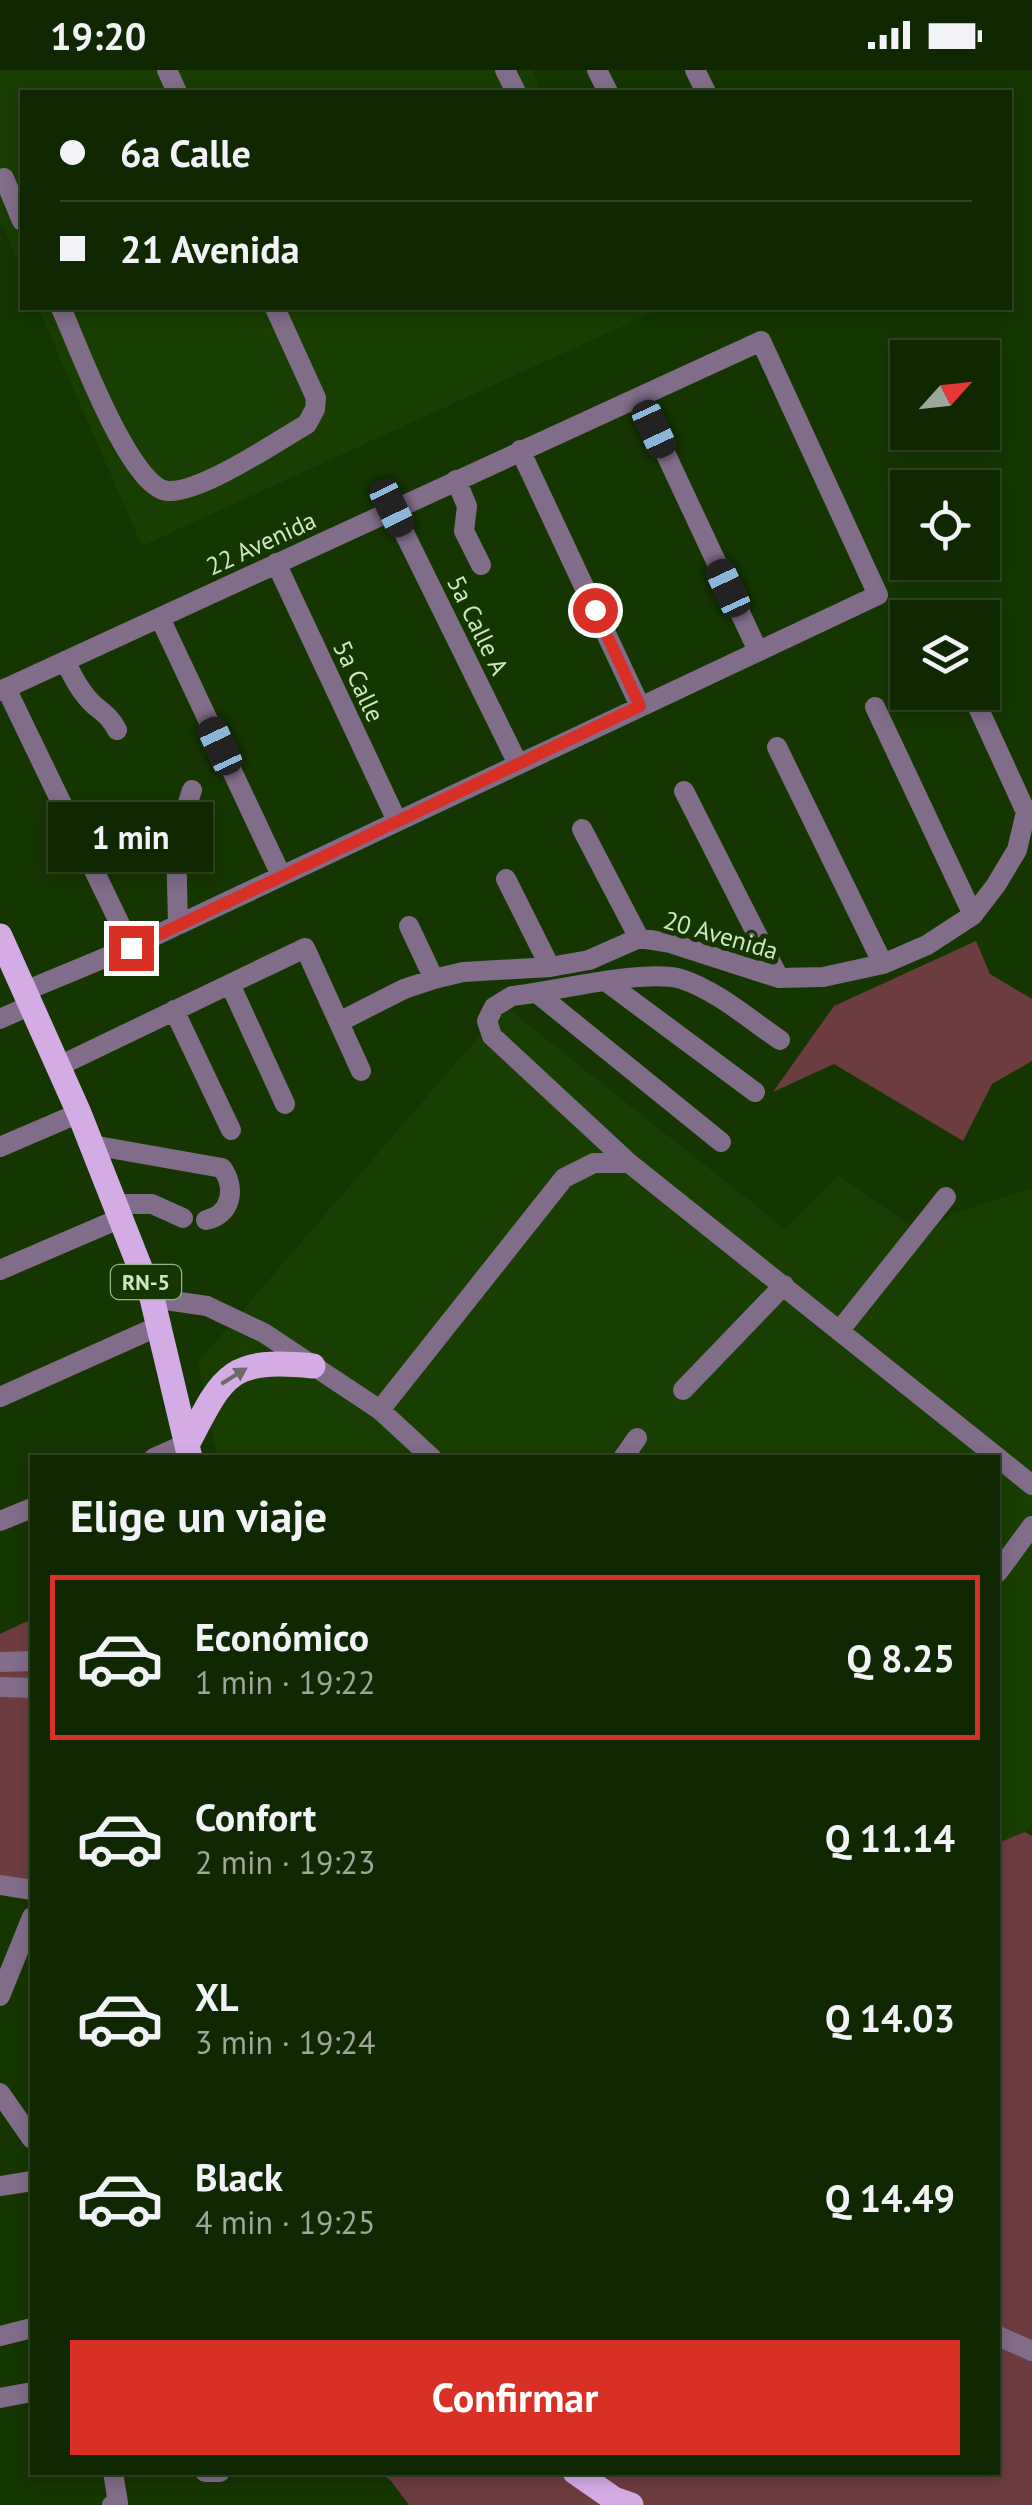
<!DOCTYPE html>
<html lang="es">
<head>
<meta charset="utf-8">
<style>
  :root { --surface:#102801; --page:#19300b; --text:#f1f3f6; --muted:#9ca699; --line:#304423; --accent:#d93025 }
  body { margin:0; font-family:"PT Sans",sans-serif; background:var(--page); color:var(--text); height:100vh; display:flex; flex-direction:column; font-size:38px; white-space:nowrap }
  * { box-sizing:border-box; margin:0 }
  p { font-size:32px; color:var(--muted) }
  .icon { flex:none; width:55px; height:55px; fill:none; stroke:currentColor; stroke-width:2; stroke-linecap:round; stroke-linejoin:round }
  .map { position:relative; flex:1; overflow:hidden }
  .side { position:absolute; left:30px; top:1385px; width:970px; height:1020px; display:flex; flex-direction:column; background:var(--surface); border-radius:0px; box-shadow:0 5px 15px #0003,0 0 0 2px var(--line) }
  .side>* { flex:none }
  .guide { position:absolute; left:20px; top:20px; width:992px; height:220px; border-radius:0px; box-shadow:0 5px 15px #0003,0 0 0 2px var(--line); display:grid; align-content:center; height:220px; padding:0 40px; background:var(--surface) }
  .needle { width:65px; rotate:63deg }
  .tools { position:absolute; left:890px; top:270px; display:grid; gap:20px }
  .tools a { display:grid; place-items:center; width:110px; height:110px; border-radius:0px; background:var(--surface); box-shadow:0 5px 15px #0003,0 0 0 2px var(--line); font-size:50px }
  .end { position:absolute; width:45px; height:45px; margin:-22px; border:12px solid #d93025; background:#fff; box-shadow:0 0 0 5px #fff }
  .from { border-radius:50% }
  .bubble { position:absolute; height:70px; border-radius:0px; background:var(--surface); box-shadow:0 5px 15px #0003,0 0 0 2px var(--line); font-size:32px; font-weight:600; line-height:70px; text-align:center }
  .car { position:absolute; width:30px; height:60px; margin:-30px -15px; border-radius:12px; box-shadow:0 0 8px 2px #0007; background:linear-gradient(#222 24%,#8ab4d8 0 40%,#222 0 76%,#8ab4d8 0 86%,#222 0) }
  .guide b { display:flex; align-items:center; gap:35px; height:95px; font-size:38px }
  .guide b+b { border-top:2px solid var(--line) }
  .guide i { width:25px; height:25px; background:var(--text) }
  ul { padding:0; list-style:none }
  li { display:flex; align-items:center; gap:30px; height:165px; margin:0 20px 15px; padding:0 20px; border:5px solid transparent; border-radius:0px }
  li div { flex:1 }
  li b { display:block; font-size:38px }
  li em { font-style:normal; font-weight:600 }
  li.active { border-color:var(--accent) }
  li>.icon { width:90px; height:90px; stroke-width:1.5 }
  h2 { padding:0 40px; font-size:45px; line-height:120px }
  .action { display:flex; gap:20px; margin-top:auto; padding:20px 40px }
  .action a { flex:1; height:115px; border-radius:0px; background:var(--accent); color:#fff; font-size:40px; font-weight:600; line-height:115px; text-align:center }
  .status { display:flex; justify-content:space-between; align-items:center; height:70px; padding:0 50px; background:var(--surface); direction:ltr }
  .status svg { height:28px; fill:currentColor }
  .map>svg:first-child { display:block }
  .built { fill:#193e01 }
  .green { fill:#6d3c3f }
  .lines { fill:none; stroke-linecap:round; stroke-linejoin:round }
  .minor { stroke:#816c89; stroke-width:20 }
  .major { stroke:#d5abe5; stroke-width:25 }
  .oneway { fill:#6b6b68 }
  .route { stroke:#d93025; stroke-width:12 }
  .labels { text-anchor:middle; stroke-width:10; stroke-linejoin:round; paint-order:stroke }
  .shield { fill:#153601; stroke:#96b289; stroke-width:2.5 }
  .shield-label { font-size:22px; font-weight:bold; fill:#cee7c3 }
  .street-label { font-size:25px; fill:#cee7c3; stroke:#153601 }
</style>
</head>
<body>
<div class="status"><b>19:20</b><svg viewBox="0 0 49 12"><path d="M0 12V9h3v3zM5 12V6h3v6zM10 12V3h3v9zM15 12V0h3v12zM26 1h20v11H26zM47 4h2v5h-2z"/></svg></div>
<div class="map">
<svg width="1032" height="2435" viewBox="0 0 1032 2435">
  <rect width="100%" height="100%" fill="#153601"/>
  <path class="built" d="M0,0H531L542,22H22V201L0,150Z
    M38,238H646L649,244L142,476Z
    M505,936L785,1159L838,1105L927,1167L949,1145L1032,1118V1754L1025,1762L998,1773V1388L217,1387L198,1292Z"/>
  <path class="green" d="M976,871L990,904L1032,929V991L992,1014L963,1071L834,994L773,1022L834,936Z
    M32,1549V1813L0,1806V1564Z
    M1025,1762L1032,1766V2435H409L391,2411L380,2403L998,2402V1773Z"/>
  <g class="lines">
    <path class="minor" d="M167,0L177,22
      M505,0L516,22
      M597,0L608,22
      M695,0L706,22
      M4,108L22,151
      M61,238C77,273 130,419 168,421C201,423 276,372 307,354L315,339L316,328L275,238
      M639,327L758,581
      M520,380L640,636
      M456,410L467,436L464,461L481,495
      M392,438L518,694
      M276,493L397,751
      M160,548L281,805
      M65,591C73,607 81,623 94,635C105,644 111,648 117,660
      M6,618L131,877
      M0,621L761,271L878,525L131,877L25,921
      M875,637L973,845
      M777,677L883,894
      M684,721L779,908
      M582,759L639,868
      M506,809L550,897
      M178,855L176,770L192,720
      M409,856L434,909
      M608,913L755,1022
      M230,914L285,1034
      M538,924L721,1072
      M174,940L231,1060
      M0,949L31,935
      M339,952L404,919L434,909L463,902L550,897L589,890L639,868L670,873L779,908L823,907L883,894L927,875L973,845L996,815L1017,780L1026,742L971,622
      M59,996L305,878L361,1001
      M92,1075L222,1098C236,1117 232,1145 206,1150
      M0,1077L79,1043
      M629,1093L492,966L487,951L494,937L512,926C553,922 646,898 681,909C716,920 749,949 780,970
      M115,1134H152L183,1148
      M0,1200L121,1148
      M152,1228L207,1236L264,1263L380,1340L432,1388
      M840,1260L946,1127
      M683,1320L784,1215
      M0,1327L161,1255
      M380,1340L564,1108L594,1093H629L1032,1415
      M154,1388L188,1373
      M623,1388L637,1368
      M0,1451L32,1438
      M998,1502L1032,1456
      M0,1592L32,1591
      M0,1617L32,1618
      M0,1815L32,1820
      M0,1926L32,1847
      M0,2023L32,2069
      M0,2116L32,2111
      M0,2266L32,2258
      M998,2266L1032,2281
      M0,2328L32,2322
      M205,2402H220
      M112,2435L118,2433L113,2402"/>
    <path class="major" d="M0,866L79,1043L152,1228L190,1388
      M188,1373C224,1303 230,1288 313,1296
      M575,2402L614,2429L631,2435"/>
  </g>
  <defs><path id="oneway-solid" d="M-6-.8H1V-3.2L6.5 0L1 3.2V.8H-6Z" transform="scale(2.5)"/></defs>
  <use class="oneway" href="#oneway-solid" transform="translate(234 1306) rotate(-32)"/>
  <g class="lines">
    <path class="route" d="M131,878L640,636L595,540"/>
  </g>
  <g class="labels">
    <rect class="shield" x="111" y="1195" width="70" height="34" rx="8"/>
    <g class="shield-label">
      <text x="146" y="1220">RN-5</text>
    </g>
    <g class="street-label">
      <text transform="translate(261 473) rotate(-25)" y="9">22 Avenida</text>
      <text transform="translate(478 555) rotate(64)" y="9">5a Calle A</text>
      <text transform="translate(359 611) rotate(65)" y="9">5a Calle</text>
      <text transform="translate(721 865) rotate(16)" y="9">20 Avenida</text>
    </g>
  </g>
</svg>
<div class="tools">
<a><svg class="needle" viewBox="-14 -14 28 28"><path d="M0-13l5 13h-10z" fill="#e53935"/><path d="M0 13l5-13h-10z" fill="#9ca699"/></svg></a>
<a><svg class="icon" aria-label="locate" viewBox="0 0 24 24"><circle cx="12" cy="12" r="6"/><path d="M12 2v4M12 18v4M2 12h4M18 12h4"/></svg></a>
<a><svg class="icon" aria-label="layers" viewBox="0 0 24 24"><path d="M12 4l9 5-9 5-9-5zM3 14l9 5 9-5"/></svg></a>
</div>
<i class="end from" style="left:595px;top:540px"></i>
<i class="end" style="left:131px;top:878px"></i>
<div class="bubble" style="left:48px;top:732px;width:165px">1 min</div>
<i class="car" style="left:654px;top:359px;rotate:155deg"></i>
<i class="car" style="left:392px;top:438px;rotate:154deg"></i>
<i class="car" style="left:728px;top:518px;rotate:335deg"></i>
<i class="car" style="left:220px;top:676px;rotate:335deg"></i>
<div class="guide">
<b><i class="from"></i>6a Calle</b>
<b><i></i>21 Avenida</b>
</div>
<section class="side">
<h2>Elige un viaje</h2>
<ul>
<li class="active"><svg class="icon" aria-label="car" viewBox="0 0 24 24"><path d="M5 17H2v-5l4-1 3-4h7l3 4 3 1v5h-3M9 17h6M6 11h13"/><circle cx="7" cy="17" r="2"/><circle cx="17" cy="17" r="2"/></svg><div><b>Económico</b><p>1 min · 19:22</p></div><em>Q 8.25</em></li>
<li><svg class="icon" aria-label="car" viewBox="0 0 24 24"><path d="M5 17H2v-5l4-1 3-4h7l3 4 3 1v5h-3M9 17h6M6 11h13"/><circle cx="7" cy="17" r="2"/><circle cx="17" cy="17" r="2"/></svg><div><b>Confort</b><p>2 min · 19:23</p></div><em>Q 11.14</em></li>
<li><svg class="icon" aria-label="car" viewBox="0 0 24 24"><path d="M5 17H2v-5l4-1 3-4h7l3 4 3 1v5h-3M9 17h6M6 11h13"/><circle cx="7" cy="17" r="2"/><circle cx="17" cy="17" r="2"/></svg><div><b>XL</b><p>3 min · 19:24</p></div><em>Q 14.03</em></li>
<li><svg class="icon" aria-label="car" viewBox="0 0 24 24"><path d="M5 17H2v-5l4-1 3-4h7l3 4 3 1v5h-3M9 17h6M6 11h13"/><circle cx="7" cy="17" r="2"/><circle cx="17" cy="17" r="2"/></svg><div><b>Black</b><p>4 min · 19:25</p></div><em>Q 14.49</em></li>
</ul>
<div class="action"><a>Confirmar</a></div>
</section>
</div>
</body>
</html>
